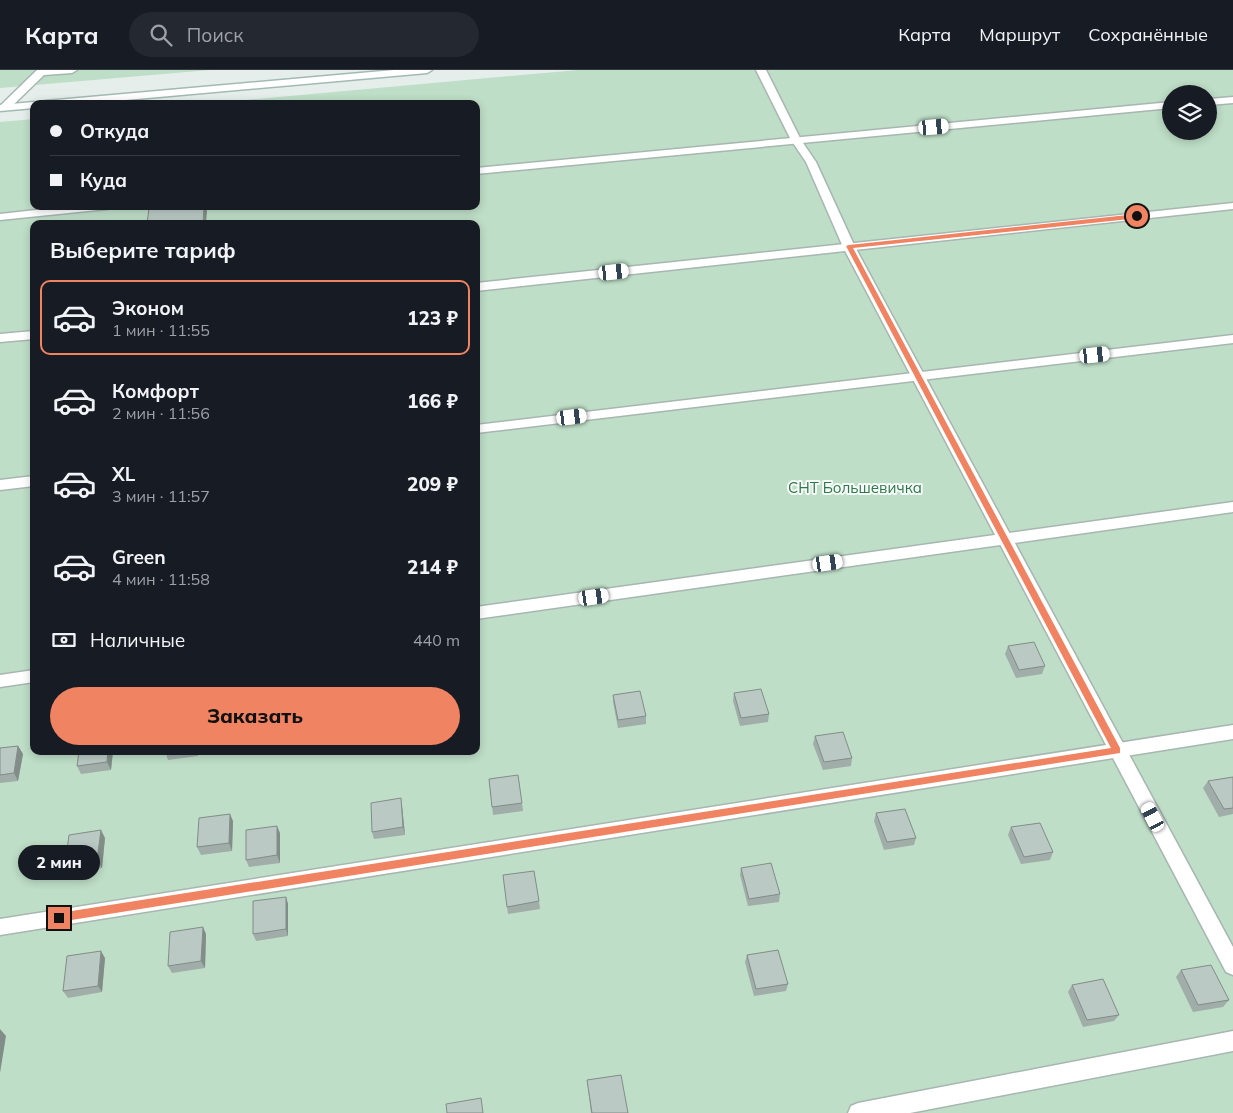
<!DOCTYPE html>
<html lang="ru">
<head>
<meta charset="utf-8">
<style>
  :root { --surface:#171b24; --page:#242831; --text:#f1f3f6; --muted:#9ea1a6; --line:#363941; --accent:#f08361 }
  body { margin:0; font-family:Mulish,sans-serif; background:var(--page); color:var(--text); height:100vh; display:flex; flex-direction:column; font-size:19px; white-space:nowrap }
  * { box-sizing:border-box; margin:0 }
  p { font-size:16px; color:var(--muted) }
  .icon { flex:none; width:28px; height:28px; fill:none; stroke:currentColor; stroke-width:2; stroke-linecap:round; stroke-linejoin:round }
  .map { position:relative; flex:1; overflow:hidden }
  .sheet { position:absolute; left:30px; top:150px; width:450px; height:535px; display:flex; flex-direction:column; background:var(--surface); border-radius:10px; box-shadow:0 2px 8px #0003 }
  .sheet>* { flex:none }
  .hud { position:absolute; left:30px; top:30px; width:450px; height:110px; border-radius:10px; box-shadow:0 2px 8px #0003; display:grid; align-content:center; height:110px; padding:0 20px; background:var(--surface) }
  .fabs { position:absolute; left:1162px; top:15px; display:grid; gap:10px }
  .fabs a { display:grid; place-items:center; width:55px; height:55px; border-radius:50%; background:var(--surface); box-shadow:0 2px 8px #0003; font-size:25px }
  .end { position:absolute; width:22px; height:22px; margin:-11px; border:6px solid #f08361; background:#111; box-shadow:0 0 0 2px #111 }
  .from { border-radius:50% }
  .bubble { position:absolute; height:35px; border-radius:18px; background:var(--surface); box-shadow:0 2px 8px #0003; font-size:16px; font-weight:800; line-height:35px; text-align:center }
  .car { position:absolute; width:15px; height:30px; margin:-15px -8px; border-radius:6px; box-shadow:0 0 4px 1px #0007; background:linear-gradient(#fff 24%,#345 0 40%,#fff 0 76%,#345 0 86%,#fff 0) }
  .hud b { display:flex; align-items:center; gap:18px; height:48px; font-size:19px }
  .hud b+b { border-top:1px solid var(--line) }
  .hud i { width:12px; height:12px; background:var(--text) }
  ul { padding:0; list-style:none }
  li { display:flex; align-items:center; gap:15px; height:75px; margin:0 10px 8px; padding:0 10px; border:2px solid transparent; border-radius:10px }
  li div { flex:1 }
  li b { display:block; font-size:19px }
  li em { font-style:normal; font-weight:800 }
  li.current { border-color:var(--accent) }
  li>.icon { width:45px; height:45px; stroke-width:1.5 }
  h2 { padding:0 20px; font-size:22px; line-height:60px }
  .pay { display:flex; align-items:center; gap:12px; height:55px; padding:0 20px; font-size:19px }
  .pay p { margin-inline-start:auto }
  .action { display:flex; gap:10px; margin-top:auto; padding:10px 20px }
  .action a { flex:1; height:58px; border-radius:30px; background:var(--accent); color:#111; font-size:20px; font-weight:800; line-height:58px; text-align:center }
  header { display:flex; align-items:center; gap:30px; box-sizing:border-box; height:70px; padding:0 25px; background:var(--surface); border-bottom:1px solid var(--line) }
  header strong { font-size:24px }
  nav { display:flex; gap:28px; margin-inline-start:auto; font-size:18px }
  .search { width:350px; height:45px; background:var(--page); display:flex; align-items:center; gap:12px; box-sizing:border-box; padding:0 18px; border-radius:28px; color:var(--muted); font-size:19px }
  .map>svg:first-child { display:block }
  .green { fill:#bedec7; fill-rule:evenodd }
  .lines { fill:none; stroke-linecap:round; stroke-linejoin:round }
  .lane-casing { stroke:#a7b6b1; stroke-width:3 }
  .street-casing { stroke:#a7b6b1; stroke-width:3 }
  .secondary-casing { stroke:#a3bab2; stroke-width:3 }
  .lane { fill:#fff; fill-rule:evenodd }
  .street { fill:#fff; fill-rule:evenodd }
  .secondary { fill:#fff; fill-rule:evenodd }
  .wall { fill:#a0ada8 }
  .shaded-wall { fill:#828d88 }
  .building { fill:#bac9c3; stroke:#828d88 }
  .route { fill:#f08361 }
  .labels { text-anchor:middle; stroke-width:4; stroke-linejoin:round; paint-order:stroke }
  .park-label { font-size:15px; fill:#2e774a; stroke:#f6faf8 }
</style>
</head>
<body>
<header>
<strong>Карта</strong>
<div class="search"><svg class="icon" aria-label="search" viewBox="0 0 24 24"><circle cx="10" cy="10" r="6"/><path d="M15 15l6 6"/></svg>Поиск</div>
<nav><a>Карта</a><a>Маршрут</a><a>Сохранённые</a></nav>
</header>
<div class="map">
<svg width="1233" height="1043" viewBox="0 0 1233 1043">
  <rect width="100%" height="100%" fill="#e5eeea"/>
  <path class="green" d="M0,0H210L0,18Z
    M578,0H1233V1043H0V52L34,49V136H476V34H200ZM1171,24H1209V61H1171ZM34,154H476V681H34Z"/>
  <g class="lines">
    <defs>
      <path id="lane" d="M37,0H77L72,3L44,5L9,39H1V35Z
        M1233,27V33L1209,35V29Z
        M1171,32V38L476,104V98Z
        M1233,133V139L476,221V213Z
        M72,136H112L107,139L0,150V144Z
        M34,261V269L0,272V264Z
        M1233,265V273L476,363V355Z
        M34,406V416L0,420V410Z
        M1233,432V442L476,549V537Z
        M34,600V612L0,617V605Z
        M1233,655V669L0,865V849Z
        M1233,961V981L910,1043H848L851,1036L858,1033Z"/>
      <path id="street" d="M756,0H766L801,70L816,92L855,177L1233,877V905L1226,902L843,177L806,92L791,70Z"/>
      <path id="secondary" d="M394,0H432L427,3L81,34H40L45,31Z
        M34,32L38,34H34V38L0,41V35Z"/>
    </defs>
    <use href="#lane" class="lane-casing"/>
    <use href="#street" class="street-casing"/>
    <use href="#secondary" class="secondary-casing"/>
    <use href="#lane" class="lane"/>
    <use href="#street" class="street"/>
    <use href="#secondary" class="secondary"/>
  </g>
  <path class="wall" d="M1008,576L1045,596L1042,604L1016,608L1005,584Z
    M734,623L769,644L768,652L740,656L733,631Z
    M613,625L646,646V654L618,658L613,632Z
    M815,666L852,688L851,696L823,700L813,674Z
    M18,676L23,684L18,711L0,713V678Z
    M113,681L111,700L81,704L77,696Z
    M165,681H198V686L168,690Z
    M1233,707V744L1219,747L1203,718L1208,711Z
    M489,709L522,733L523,741L493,745Z
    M402,736L405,765L374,769L372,762Z
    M876,743L916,768L914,775L884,780L874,751Z
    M233,751L232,781L201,785L197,777Z
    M1011,757L1053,782L1050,790L1021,794L1008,765Z
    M280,763V793L249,797L246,790Z
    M105,768L102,798L70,802L65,795Z
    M741,798L780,824L779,832L748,836L740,805Z
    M503,805L539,831L540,839L508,844Z
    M286,827L288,834V866L256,871L253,864Z
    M206,864L205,898L172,903L168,896Z
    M747,885L788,914L786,921L754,926L745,892Z
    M105,888L102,922L68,928L63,921Z
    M1181,900L1229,930L1223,937L1193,942L1176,907Z
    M1072,915L1119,945L1114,951L1083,957L1068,922Z
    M587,1010L628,1043H591Z"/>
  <path class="shaded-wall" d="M204,136H205L207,141L206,154H203Z
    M18,676L23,684L18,711L14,703Z
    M108,681H113L111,700L107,692Z
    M401,728L402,736L405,765L403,757Z
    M230,744L233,751L232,781L229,773Z
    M277,756L280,763V793L277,785Z
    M101,760L105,768L102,798L97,790Z
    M286,827L288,834V866L286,859Z
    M203,857L206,864L205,898L201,891Z
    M101,881L105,888L102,922L98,916Z
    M0,959L6,966L0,1003Z"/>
  <path class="building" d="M171,136H204L203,154H147L149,138Z
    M1034,572L1045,596L1019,600L1008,576Z
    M761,619L769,644L741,648L734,623Z
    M640,621L646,646L618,650L613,625Z
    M843,662L852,688L824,692L815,666Z
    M18,676L14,703L0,705V678Z
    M79,681H108L107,692L77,696Z
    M518,705L522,733L492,737L489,709Z
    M1233,707V738L1224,739L1208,711Z
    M401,728L403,757L372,762L371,733Z
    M905,739L916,768L887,772L876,743Z
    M230,744L229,773L197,777L199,748Z
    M1040,753L1053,782L1024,787L1011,757Z
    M277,756V785L246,790V760Z
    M101,760L97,790L65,795L69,765Z
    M771,793L780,824L749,829L741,798Z
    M534,801L539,831L507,837L503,805Z
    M286,827V859L253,864V831Z
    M203,857L201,891L168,896L170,862Z
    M778,880L788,914L756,919L747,885Z
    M101,881L98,916L63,921L67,886Z
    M1211,895L1229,930L1198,935L1181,900Z
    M1103,909L1119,945L1087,950L1072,915Z
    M621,1005L628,1043H592L587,1010Z
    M481,1028L483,1043H447L446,1034Z"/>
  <path class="route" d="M1137,144L1139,148L853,178L1120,678V683L59,852L55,851V844L59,843L1111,678L846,176L849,175Z"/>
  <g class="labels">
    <g class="park-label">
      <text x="855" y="423">СНТ Большевичка</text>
    </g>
  </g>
</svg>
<div class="fabs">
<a><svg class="icon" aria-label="layers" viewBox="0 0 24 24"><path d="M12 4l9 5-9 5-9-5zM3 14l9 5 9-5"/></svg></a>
</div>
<i class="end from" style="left:1137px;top:146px"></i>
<i class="end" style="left:59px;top:848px"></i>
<div class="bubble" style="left:18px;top:775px;width:82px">2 мин</div>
<i class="car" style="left:934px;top:57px;rotate:85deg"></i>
<i class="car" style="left:614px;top:202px;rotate:84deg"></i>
<i class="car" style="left:1095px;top:285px;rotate:84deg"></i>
<i class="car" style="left:572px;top:347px;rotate:83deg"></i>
<i class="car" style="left:828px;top:493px;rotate:82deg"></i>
<i class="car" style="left:594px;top:527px;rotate:82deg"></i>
<i class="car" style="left:1153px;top:747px;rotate:332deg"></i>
<div class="hud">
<b><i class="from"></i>Откуда</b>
<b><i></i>Куда</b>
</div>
<section class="sheet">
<h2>Выберите тариф</h2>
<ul>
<li class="current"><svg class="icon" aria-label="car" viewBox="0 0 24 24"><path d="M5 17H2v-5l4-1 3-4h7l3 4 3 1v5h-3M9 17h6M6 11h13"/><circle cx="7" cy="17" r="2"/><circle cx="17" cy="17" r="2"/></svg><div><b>Эконом</b><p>1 мин · 11:55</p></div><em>123 ₽</em></li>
<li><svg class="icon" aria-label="car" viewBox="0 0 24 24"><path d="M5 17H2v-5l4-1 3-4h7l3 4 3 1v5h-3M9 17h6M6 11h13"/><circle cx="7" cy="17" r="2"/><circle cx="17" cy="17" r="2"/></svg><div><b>Комфорт</b><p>2 мин · 11:56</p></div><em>166 ₽</em></li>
<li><svg class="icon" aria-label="car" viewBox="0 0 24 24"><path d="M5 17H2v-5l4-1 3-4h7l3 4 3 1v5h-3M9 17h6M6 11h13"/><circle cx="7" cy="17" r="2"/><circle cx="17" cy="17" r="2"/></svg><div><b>XL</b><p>3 мин · 11:57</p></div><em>209 ₽</em></li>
<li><svg class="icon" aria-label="car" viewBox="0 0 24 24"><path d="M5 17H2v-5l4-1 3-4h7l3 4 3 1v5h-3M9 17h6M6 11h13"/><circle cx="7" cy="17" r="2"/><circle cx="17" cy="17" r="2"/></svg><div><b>Green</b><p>4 мин · 11:58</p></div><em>214 ₽</em></li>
</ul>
<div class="pay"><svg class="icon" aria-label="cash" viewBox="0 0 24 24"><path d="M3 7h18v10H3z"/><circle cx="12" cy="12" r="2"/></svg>Наличные<p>440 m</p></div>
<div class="action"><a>Заказать</a></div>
</section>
</div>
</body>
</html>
